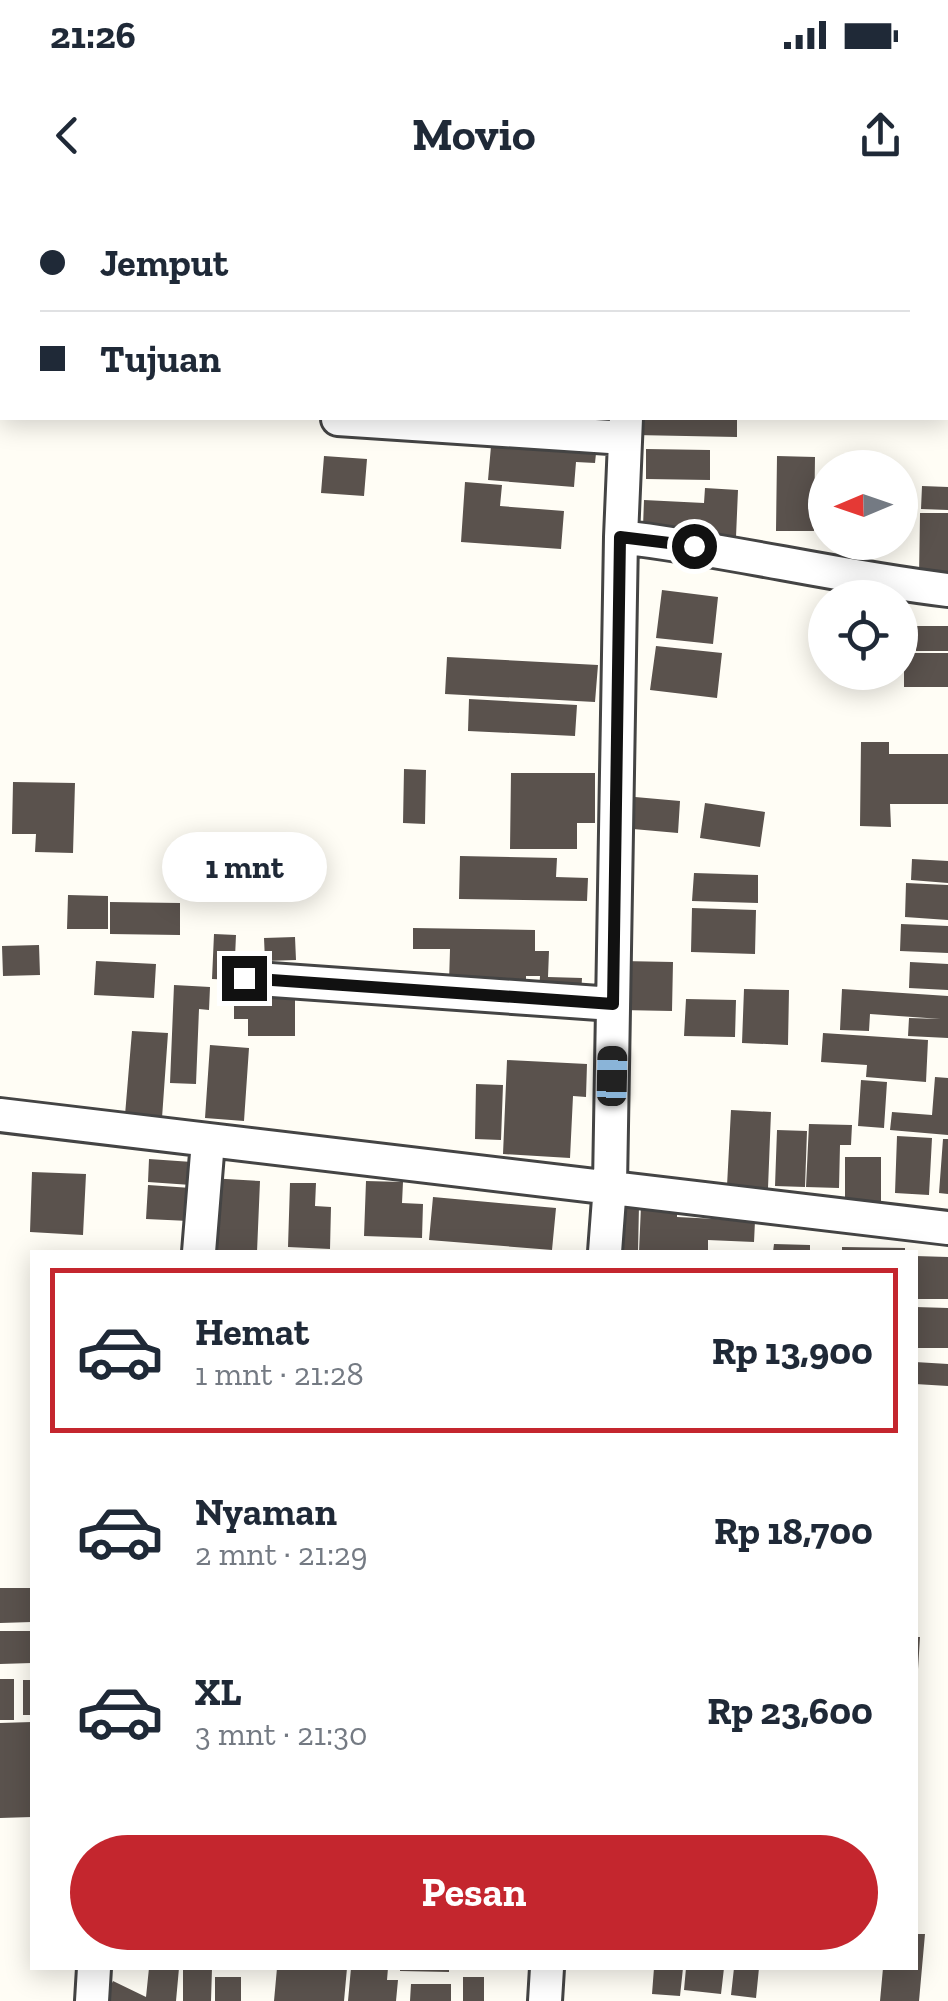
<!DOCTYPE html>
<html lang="id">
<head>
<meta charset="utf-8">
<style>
  :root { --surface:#fff; --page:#f2f2f3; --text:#1f2937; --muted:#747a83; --line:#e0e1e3; --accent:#c4262e }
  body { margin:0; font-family:"Zilla Slab",serif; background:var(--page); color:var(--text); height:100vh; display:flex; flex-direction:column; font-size:38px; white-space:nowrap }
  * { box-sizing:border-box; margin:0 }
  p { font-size:32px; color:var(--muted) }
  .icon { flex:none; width:55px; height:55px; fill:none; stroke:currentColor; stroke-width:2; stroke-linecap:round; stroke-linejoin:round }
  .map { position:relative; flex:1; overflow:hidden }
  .drawer { position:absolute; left:30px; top:1050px; width:888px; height:720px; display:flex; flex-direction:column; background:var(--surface); border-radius:0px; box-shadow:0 5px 25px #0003 }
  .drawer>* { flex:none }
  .top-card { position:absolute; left:0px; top:0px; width:950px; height:220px; box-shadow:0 5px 25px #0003; display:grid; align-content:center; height:220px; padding:0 40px; background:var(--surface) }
  .needle { width:65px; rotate:268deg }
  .controls { position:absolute; left:808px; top:250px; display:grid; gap:20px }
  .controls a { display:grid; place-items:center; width:110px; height:110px; border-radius:50%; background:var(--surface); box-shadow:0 5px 25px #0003; font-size:50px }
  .end { position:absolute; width:45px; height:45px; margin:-22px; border:12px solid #111; background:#fff; box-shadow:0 0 0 5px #fff }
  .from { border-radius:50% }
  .bubble { position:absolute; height:70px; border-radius:35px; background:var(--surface); box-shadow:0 5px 25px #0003; font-size:32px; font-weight:800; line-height:70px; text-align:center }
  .car { position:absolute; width:30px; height:60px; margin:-30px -15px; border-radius:12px; box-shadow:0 0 8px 2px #0007; background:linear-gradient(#222 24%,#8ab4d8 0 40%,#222 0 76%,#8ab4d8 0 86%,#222 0) }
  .top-card b { display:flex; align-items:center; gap:35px; height:95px; font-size:38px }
  .top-card b+b { border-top:2px solid var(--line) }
  .top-card i { width:25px; height:25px; background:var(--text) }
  ul { padding:18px 0 0; list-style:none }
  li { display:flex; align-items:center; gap:30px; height:165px; margin:0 20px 15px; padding:0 20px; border:5px solid transparent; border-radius:0px }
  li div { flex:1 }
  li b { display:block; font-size:38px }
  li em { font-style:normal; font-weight:800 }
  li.active { border-color:var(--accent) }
  li>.icon { width:90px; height:90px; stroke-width:1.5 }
  .action { display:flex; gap:20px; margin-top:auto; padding:20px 40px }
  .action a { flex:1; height:115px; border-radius:60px; background:var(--accent); color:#fff; font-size:40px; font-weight:800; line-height:115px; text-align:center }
  .status { display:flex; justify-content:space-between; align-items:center; height:70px; padding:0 50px; background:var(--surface); direction:ltr }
  .status svg { height:28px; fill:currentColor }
  header { display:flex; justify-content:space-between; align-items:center; height:130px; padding:0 40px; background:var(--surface); font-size:45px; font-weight:800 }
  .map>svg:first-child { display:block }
  .building { fill:#5a524d }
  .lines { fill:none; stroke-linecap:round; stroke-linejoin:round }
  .minor-casing { stroke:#444; stroke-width:38 }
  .minor { stroke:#fff; stroke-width:32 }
  .route { stroke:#111; stroke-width:12 }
</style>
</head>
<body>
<div class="status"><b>21:26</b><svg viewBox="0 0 49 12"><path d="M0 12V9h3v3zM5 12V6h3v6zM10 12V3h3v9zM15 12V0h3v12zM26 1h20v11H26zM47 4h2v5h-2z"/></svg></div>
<header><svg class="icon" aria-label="back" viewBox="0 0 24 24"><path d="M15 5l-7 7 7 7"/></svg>Movio<svg class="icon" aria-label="share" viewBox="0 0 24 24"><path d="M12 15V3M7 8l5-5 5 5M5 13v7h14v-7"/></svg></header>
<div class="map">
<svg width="948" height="1801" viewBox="0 0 948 1801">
  <rect width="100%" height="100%" fill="#fffdf5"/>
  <path class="building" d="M635,218H737V237L635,235Z
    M492,235L597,244L595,263L576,262L574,287L488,280Z
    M646,249L710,250V280L646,279Z
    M324,256L367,259L364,296L321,293Z
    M777,256L815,257L814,331H776Z
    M465,282L502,285L500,306L564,311L561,349L461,342Z
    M922,286L948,287V310L921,309Z
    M705,288L738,290L736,337L703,335V330L643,327L644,300L704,303Z
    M920,313H948V377H919Z
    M662,390L718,397L713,444L656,438Z
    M916,426H948V451H916Z
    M656,446L722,453L717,498L650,490Z
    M904,453H948V487H904Z
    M447,457L598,465L595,502L445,494Z
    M469,499L577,505L575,536L468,531Z
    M861,542H889V554H948V604H890L891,627L860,626Z
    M404,569L426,570L425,624L403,623Z
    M511,573H595V623H577V649H510Z
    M13,582L75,583L73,653L35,652L36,634H12Z
    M635,597L680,601L678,633L633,629Z
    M705,603L765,612L760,647L700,638Z
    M460,656L557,658L556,677L588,678L587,701L459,699Z
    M912,659L948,661V683L911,680Z
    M694,673L758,675V703L692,701Z
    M906,683L948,685V720L905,717Z
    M68,695L108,696V729H67Z
    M110,702L180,703V735L110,734Z
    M692,708L756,710L755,754L691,752Z
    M901,724L948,726V753L900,751Z
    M413,728L535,730V751H549L548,777L582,778L581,795L539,794L540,776H526V784L449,783L450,749H413Z
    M214,734L236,735L234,780L212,779Z
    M295,737L296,760L265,761L264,738Z
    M39,745L40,775L3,776L2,746Z
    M96,761L156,764L154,798L94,795Z
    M622,761L673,762L672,811L621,810Z
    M910,762L948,764V790L909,788Z
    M174,785L210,787L209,810L199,809L196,884L170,883Z
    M234,787H295V836H248V819H234Z
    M744,789L789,790L788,845L742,843Z
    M842,789L948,796V838L908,836L909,818L941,819L870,814L869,831L840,830Z
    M686,799L736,800L735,837L684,836Z
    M132,831L168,833L162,918L125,915Z
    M823,833L928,840L926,882L866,877L867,865L821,862Z
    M210,845L249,848L244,921L205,918Z
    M507,860L587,864L586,897L573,896L570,958L503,954Z
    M935,877L948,878V935L890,930L892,912L932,915Z
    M861,880L887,882L884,928L858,926Z
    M476,884L503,885L501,940L475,939Z
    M731,910L771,912L768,988L727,986Z
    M809,924L852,925L851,945H840L839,988L806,987Z
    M777,930L807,931L805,987L775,986Z
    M897,936L932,938L929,995L895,993Z
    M943,939H948V994L939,993Z
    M845,957H881V1003L845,1002Z
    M149,959L192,962L191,985L148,982Z
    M32,972L86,974L83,1035L30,1032Z
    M209,978L260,981L257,1052H206Z
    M366,981L403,982L402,1003L423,1004L422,1038L364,1036Z
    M290,983H316L315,1006L331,1007L330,1049L288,1047Z
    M148,985L191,988L189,1021L146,1019Z
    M433,997L556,1008L552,1050L429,1040Z
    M620,1005H639L638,1052H618Z
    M641,1006L677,1007V1017L755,1021L754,1042L708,1040V1052H639Z
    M774,1044L810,1045V1052H773Z
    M842,1047L905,1048V1052H842Z
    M915,1056L948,1057V1099H915Z
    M915,1107L948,1108V1148H915Z
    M915,1162L948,1164V1186L915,1184Z
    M0,1388H32V1422L0,1423Z
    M0,1431H32V1463L0,1464Z
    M915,1437H920L918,1469H915Z
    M0,1479H14V1520H0Z
    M23,1480H32V1515H23Z
    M32,1522V1617L0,1618V1523Z
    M915,1734H925L919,1801H880L883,1768H915Z
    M149,1768H179L176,1801H103L113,1781L146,1797Z
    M183,1768H212L211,1801H183Z
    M277,1768H347L344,1801H274Z
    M351,1768H388L387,1780H398L396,1801H348Z
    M400,1768H449V1772L400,1771Z
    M654,1768H683L680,1796L652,1794Z
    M686,1768H724L721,1794L684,1790Z
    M734,1768H759L756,1798L731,1795Z
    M215,1777H241V1801H215Z
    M463,1777H484V1801H463Z
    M411,1784H451V1801H410Z"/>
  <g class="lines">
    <defs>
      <path id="minor" d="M635,2V0
        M338,219L625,238
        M621,337C730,350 838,377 948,390
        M244,778L613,804
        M0,915L948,1028
        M199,1052L208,941
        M605,1052L610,985L621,337L626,218
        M92,1801L94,1768
        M545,1801L547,1768"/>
    </defs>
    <use href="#minor" class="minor-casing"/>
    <use href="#minor" class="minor"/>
  </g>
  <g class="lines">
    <path class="route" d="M244,778L613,804L620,337L694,346"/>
  </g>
</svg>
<div class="controls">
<a><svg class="needle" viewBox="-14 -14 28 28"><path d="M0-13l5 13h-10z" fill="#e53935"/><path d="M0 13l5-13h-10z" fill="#747a83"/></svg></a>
<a><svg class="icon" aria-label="locate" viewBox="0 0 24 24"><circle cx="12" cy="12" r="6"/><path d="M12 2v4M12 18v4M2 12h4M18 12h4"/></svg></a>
</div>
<i class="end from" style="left:694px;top:346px"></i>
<i class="end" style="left:244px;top:778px"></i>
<div class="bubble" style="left:162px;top:632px;width:165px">1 mnt</div>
<i class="car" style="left:612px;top:876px;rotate:1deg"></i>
<div class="top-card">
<b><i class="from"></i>Jemput</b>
<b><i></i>Tujuan</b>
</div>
<section class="drawer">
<ul>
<li class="active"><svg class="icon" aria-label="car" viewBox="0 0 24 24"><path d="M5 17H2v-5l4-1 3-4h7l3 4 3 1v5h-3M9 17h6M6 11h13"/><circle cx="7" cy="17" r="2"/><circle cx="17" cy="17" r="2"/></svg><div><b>Hemat</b><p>1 mnt · 21:28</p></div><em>Rp 13,900</em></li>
<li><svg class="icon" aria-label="car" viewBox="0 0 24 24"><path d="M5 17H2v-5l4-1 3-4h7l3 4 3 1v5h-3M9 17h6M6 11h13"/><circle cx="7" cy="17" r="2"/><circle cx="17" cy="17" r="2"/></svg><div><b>Nyaman</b><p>2 mnt · 21:29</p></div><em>Rp 18,700</em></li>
<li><svg class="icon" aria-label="car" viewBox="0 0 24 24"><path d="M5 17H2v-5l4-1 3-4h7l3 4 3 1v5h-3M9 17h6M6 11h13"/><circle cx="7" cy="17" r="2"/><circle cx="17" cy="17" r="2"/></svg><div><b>XL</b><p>3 mnt · 21:30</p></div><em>Rp 23,600</em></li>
</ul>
<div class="action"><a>Pesan</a></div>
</section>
</div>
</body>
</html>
